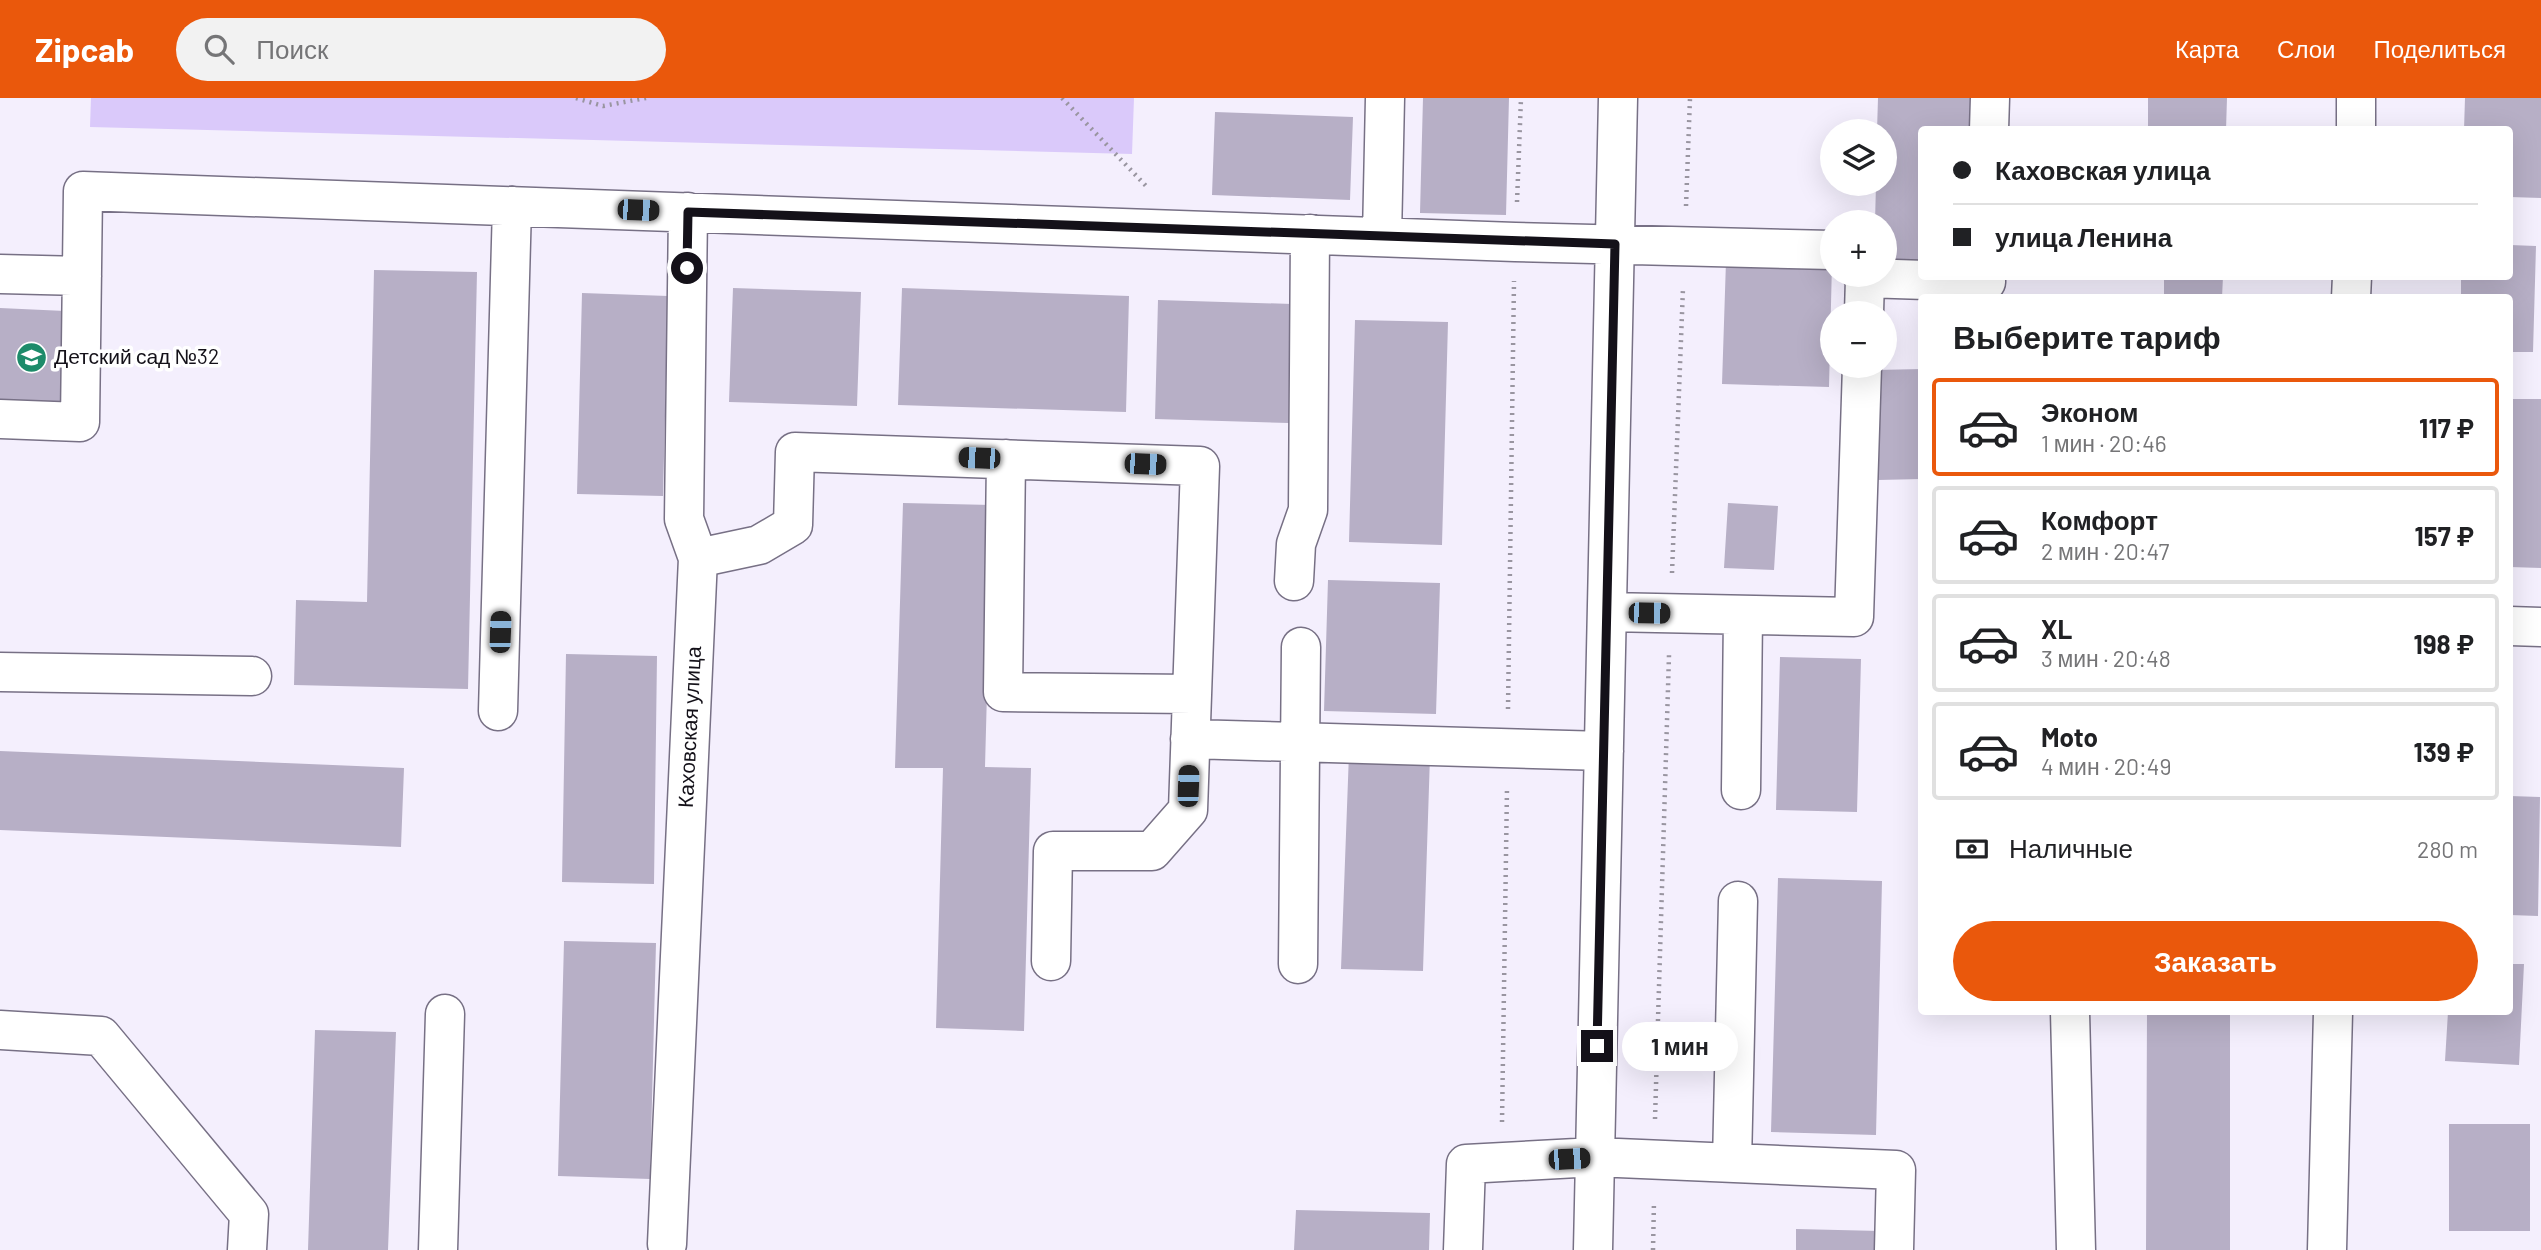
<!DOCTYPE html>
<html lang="ru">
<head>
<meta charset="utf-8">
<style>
  :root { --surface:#fff; --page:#f2f2f2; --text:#202124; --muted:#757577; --line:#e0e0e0; --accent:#ea580c }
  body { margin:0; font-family:Barlow,sans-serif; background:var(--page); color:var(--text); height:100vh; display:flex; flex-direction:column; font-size:26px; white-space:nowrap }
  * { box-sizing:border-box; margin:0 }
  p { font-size:23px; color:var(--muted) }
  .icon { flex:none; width:38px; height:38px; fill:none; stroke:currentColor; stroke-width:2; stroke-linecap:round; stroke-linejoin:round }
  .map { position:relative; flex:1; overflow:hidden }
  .sheet { position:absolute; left:1918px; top:196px; width:595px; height:721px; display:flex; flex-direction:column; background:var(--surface); border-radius:7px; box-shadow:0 7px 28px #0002 }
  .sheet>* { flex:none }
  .guide { position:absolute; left:1918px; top:28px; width:595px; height:154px; border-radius:7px; box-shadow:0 7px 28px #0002; display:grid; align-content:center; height:154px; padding:0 35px; background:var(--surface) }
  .buttons { position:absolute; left:1820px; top:21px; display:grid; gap:14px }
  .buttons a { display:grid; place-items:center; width:77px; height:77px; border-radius:50%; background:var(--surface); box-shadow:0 7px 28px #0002; font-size:35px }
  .end { position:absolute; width:32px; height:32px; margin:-16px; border:9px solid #141119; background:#fff; box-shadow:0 0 0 4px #fff }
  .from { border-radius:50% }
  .bubble { position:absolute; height:49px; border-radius:24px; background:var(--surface); box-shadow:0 7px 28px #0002; font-size:23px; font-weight:700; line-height:49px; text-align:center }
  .car { position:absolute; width:21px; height:42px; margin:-21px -10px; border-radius:9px; box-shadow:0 0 5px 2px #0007; background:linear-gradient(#222 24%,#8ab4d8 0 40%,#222 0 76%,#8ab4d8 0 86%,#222 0) }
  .guide b { display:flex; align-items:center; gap:24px; height:66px; font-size:26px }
  .guide b+b { border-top:2px solid var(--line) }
  .guide i { width:18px; height:18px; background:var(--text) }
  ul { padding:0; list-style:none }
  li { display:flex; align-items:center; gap:21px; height:98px; margin:0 14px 10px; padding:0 21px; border:4px solid var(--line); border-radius:7px }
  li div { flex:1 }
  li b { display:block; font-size:26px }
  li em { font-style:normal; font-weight:700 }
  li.active { border-color:var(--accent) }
  li>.icon { width:63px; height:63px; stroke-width:1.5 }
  h2 { padding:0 35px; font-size:32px; line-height:84px }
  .pay { display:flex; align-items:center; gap:18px; height:77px; padding:0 35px; font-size:26px }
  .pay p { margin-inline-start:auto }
  .primary-button { display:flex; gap:14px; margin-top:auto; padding:14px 35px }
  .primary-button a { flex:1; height:80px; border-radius:42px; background:var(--accent); color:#fff; font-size:28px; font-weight:700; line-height:80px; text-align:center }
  header { display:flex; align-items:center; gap:42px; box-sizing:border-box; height:98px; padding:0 35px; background:var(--accent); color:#fff }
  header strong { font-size:33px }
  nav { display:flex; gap:38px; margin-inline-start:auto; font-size:24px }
  .search { width:490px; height:63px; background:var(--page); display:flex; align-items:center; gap:18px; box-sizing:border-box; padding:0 24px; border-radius:38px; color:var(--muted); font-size:26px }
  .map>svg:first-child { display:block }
  .green { fill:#dac9fa }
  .building { fill:#b7afc6 }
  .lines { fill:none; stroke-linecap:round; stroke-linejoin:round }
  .minor-casing { stroke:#777085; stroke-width:41 }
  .path { stroke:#9995a0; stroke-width:4.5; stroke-dasharray:2 5; stroke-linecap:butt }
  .minor { stroke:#fff; stroke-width:38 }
  .route { stroke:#141119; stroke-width:9 }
  .labels { text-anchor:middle; stroke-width:7; stroke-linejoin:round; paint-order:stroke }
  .poi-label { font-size:21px; fill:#141119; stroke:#fff; text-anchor:start }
  .street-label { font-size:21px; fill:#141119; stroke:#fff }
</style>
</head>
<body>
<header>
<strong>Zipcab</strong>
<div class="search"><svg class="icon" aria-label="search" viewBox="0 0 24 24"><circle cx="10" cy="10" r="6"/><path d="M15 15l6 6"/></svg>Поиск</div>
<nav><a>Карта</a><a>Слои</a><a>Поделиться</a></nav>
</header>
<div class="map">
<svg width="2541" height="1152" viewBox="0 0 2541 1152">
  <rect width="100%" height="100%" fill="#f4effd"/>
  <path class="green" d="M91,0H1134L1132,56L90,29Z"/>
  <path class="building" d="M1423,0H1509L1506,117L1420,115Z
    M1878,0H1977L1976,32H1922V166H1885V124H1875L1876,86H1885V33H1877Z
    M2148,0H2227L2226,32H2148Z
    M2465,0H2541V100L2510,99V32H2464Z
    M1215,14L1353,19L1350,102L1212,97Z
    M2510,147L2536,148L2533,254H2510V200H2461V178H2510Z
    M1726,163L1832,165L1829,289L1722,286Z
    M374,172L477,174L468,591L294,587L296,502L367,504Z
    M2164,178H2223L2222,200H2164Z
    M733,190L861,194L857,308L729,304Z
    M902,190L1129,198L1126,314L898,307Z
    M582,195L668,198L663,398L577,396Z
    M1158,202L1292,206L1289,325L1155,321Z
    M0,210L65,213L60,307L0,305Z
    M1355,222L1448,224L1442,447L1349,444Z
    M1922,271V381L1878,382L1875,272Z
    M2510,301H2541V470L2510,469Z
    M903,405L992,407L985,669L1031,670L1024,933L936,930L943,670H895Z
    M1728,405L1778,408L1774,472L1724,470Z
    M1328,482L1440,485L1436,616L1324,613Z
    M566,556L657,558L654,786L562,784Z
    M1780,559L1861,561L1857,714L1776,712Z
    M0,653L404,670L401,749L0,732Z
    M1349,655L1430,658L1423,873L1341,871Z
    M2510,698L2540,699L2538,818L2510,817Z
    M1778,780L1882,783L1876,1037L1771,1034Z
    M564,843L656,845L650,1081L558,1078Z
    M2510,866H2524L2519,967L2445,963L2448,914H2510Z
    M2147,914H2230V1152H2146Z
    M315,932L396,934L388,1152H308Z
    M2449,1026H2530V1133H2449Z
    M1296,1112L1430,1115L1429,1152H1294Z
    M1796,1131L1880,1133V1152H1796Z"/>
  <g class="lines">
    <defs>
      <path id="minor" d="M1989,32L1990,0
        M2356,32V0
        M1382,139L1385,0
        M0,176L82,178
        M1862,177L1865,180L1864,215
        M1865,180L1986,184V178
        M2351,200L2352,178
        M0,321L80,324L83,93L1515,144L1832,152
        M1006,361L1003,594L1192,596
        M698,460L759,447L793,427L795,354L1200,368L1188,712L1152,753H1053L1051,863
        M1294,483L1296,446L1308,412L1310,136
        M1607,514L1854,519L1862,268
        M2510,528L2541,529
        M0,574L252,578
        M498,613L512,108
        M1190,641L1604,653
        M1741,692L1743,517
        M1298,866L1301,549
        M2070,914L2076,1152
        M0,932L101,938L249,1116L247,1152
        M1732,1065L1738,803
        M667,1146L698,460L684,421L688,114
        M438,1152L445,916
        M1463,1152L1466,1066L1595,1059L1896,1072L1894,1152
        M1593,1152L1618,0
        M2327,1152L2333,914"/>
    </defs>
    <use href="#minor" class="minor-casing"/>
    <path class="path" d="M576,0L603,8L646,0
      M1062,0L1148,90
      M1517,104L1521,0
      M1686,108L1690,0
      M1672,475L1683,190
      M1508,611L1514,183
      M1655,1021L1669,557
      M1502,1024L1507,690
      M1653,1152L1654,1103"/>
    <use href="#minor" class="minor"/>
  </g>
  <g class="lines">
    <path class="route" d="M687,170L688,114L1615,146L1597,948"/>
  </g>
  <defs>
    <symbol id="school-disc" viewBox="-11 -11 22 22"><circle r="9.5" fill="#1d8b6a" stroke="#fff"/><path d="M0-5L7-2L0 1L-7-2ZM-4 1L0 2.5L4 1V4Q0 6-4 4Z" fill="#fff"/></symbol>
  </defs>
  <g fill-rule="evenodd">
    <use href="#school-disc" x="14" y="242" width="35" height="35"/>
  </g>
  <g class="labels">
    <g class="poi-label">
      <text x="54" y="266">Детский сад №32</text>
    </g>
    <g class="street-label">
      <text transform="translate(690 629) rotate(-87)" y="7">Каховская улица</text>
    </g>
  </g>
</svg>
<div class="buttons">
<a><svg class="icon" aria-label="layers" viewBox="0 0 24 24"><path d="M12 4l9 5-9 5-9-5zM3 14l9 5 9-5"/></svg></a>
<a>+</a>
<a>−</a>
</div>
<i class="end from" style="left:687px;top:170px"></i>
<i class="end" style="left:1597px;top:948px"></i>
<div class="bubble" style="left:1622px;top:924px;width:116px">1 мин</div>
<i class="car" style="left:638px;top:112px;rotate:92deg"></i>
<i class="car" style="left:979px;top:360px;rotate:272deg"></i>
<i class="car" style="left:1145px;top:366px;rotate:92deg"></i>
<i class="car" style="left:1649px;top:515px;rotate:91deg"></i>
<i class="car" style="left:500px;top:534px;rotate:2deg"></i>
<i class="car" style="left:1188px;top:688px;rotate:2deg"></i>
<i class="car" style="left:1569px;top:1061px;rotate:87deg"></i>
<div class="guide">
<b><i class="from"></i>Каховская улица</b>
<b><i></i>улица Ленина</b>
</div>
<section class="sheet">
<h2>Выберите тариф</h2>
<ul>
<li class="active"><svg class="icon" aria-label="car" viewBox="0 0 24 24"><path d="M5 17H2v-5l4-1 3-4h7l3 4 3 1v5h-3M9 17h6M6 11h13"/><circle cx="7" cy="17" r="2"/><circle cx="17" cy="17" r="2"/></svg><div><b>Эконом</b><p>1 мин · 20:46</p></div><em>117 ₽</em></li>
<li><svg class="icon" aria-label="car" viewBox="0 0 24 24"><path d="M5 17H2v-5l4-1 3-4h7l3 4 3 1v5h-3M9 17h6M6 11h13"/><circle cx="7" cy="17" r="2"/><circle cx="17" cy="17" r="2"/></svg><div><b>Комфорт</b><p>2 мин · 20:47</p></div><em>157 ₽</em></li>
<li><svg class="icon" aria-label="car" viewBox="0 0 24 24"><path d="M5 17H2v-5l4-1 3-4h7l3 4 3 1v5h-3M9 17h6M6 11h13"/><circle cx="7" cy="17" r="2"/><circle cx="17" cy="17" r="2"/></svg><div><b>XL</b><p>3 мин · 20:48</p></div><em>198 ₽</em></li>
<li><svg class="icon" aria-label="car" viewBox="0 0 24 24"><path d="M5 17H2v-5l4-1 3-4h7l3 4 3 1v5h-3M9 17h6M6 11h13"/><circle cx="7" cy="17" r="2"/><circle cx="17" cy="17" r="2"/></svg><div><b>Moto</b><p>4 мин · 20:49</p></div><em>139 ₽</em></li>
</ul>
<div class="pay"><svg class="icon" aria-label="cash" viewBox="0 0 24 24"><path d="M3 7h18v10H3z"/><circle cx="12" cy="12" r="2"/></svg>Наличные<p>280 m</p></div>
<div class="primary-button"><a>Заказать</a></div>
</section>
</div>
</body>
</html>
